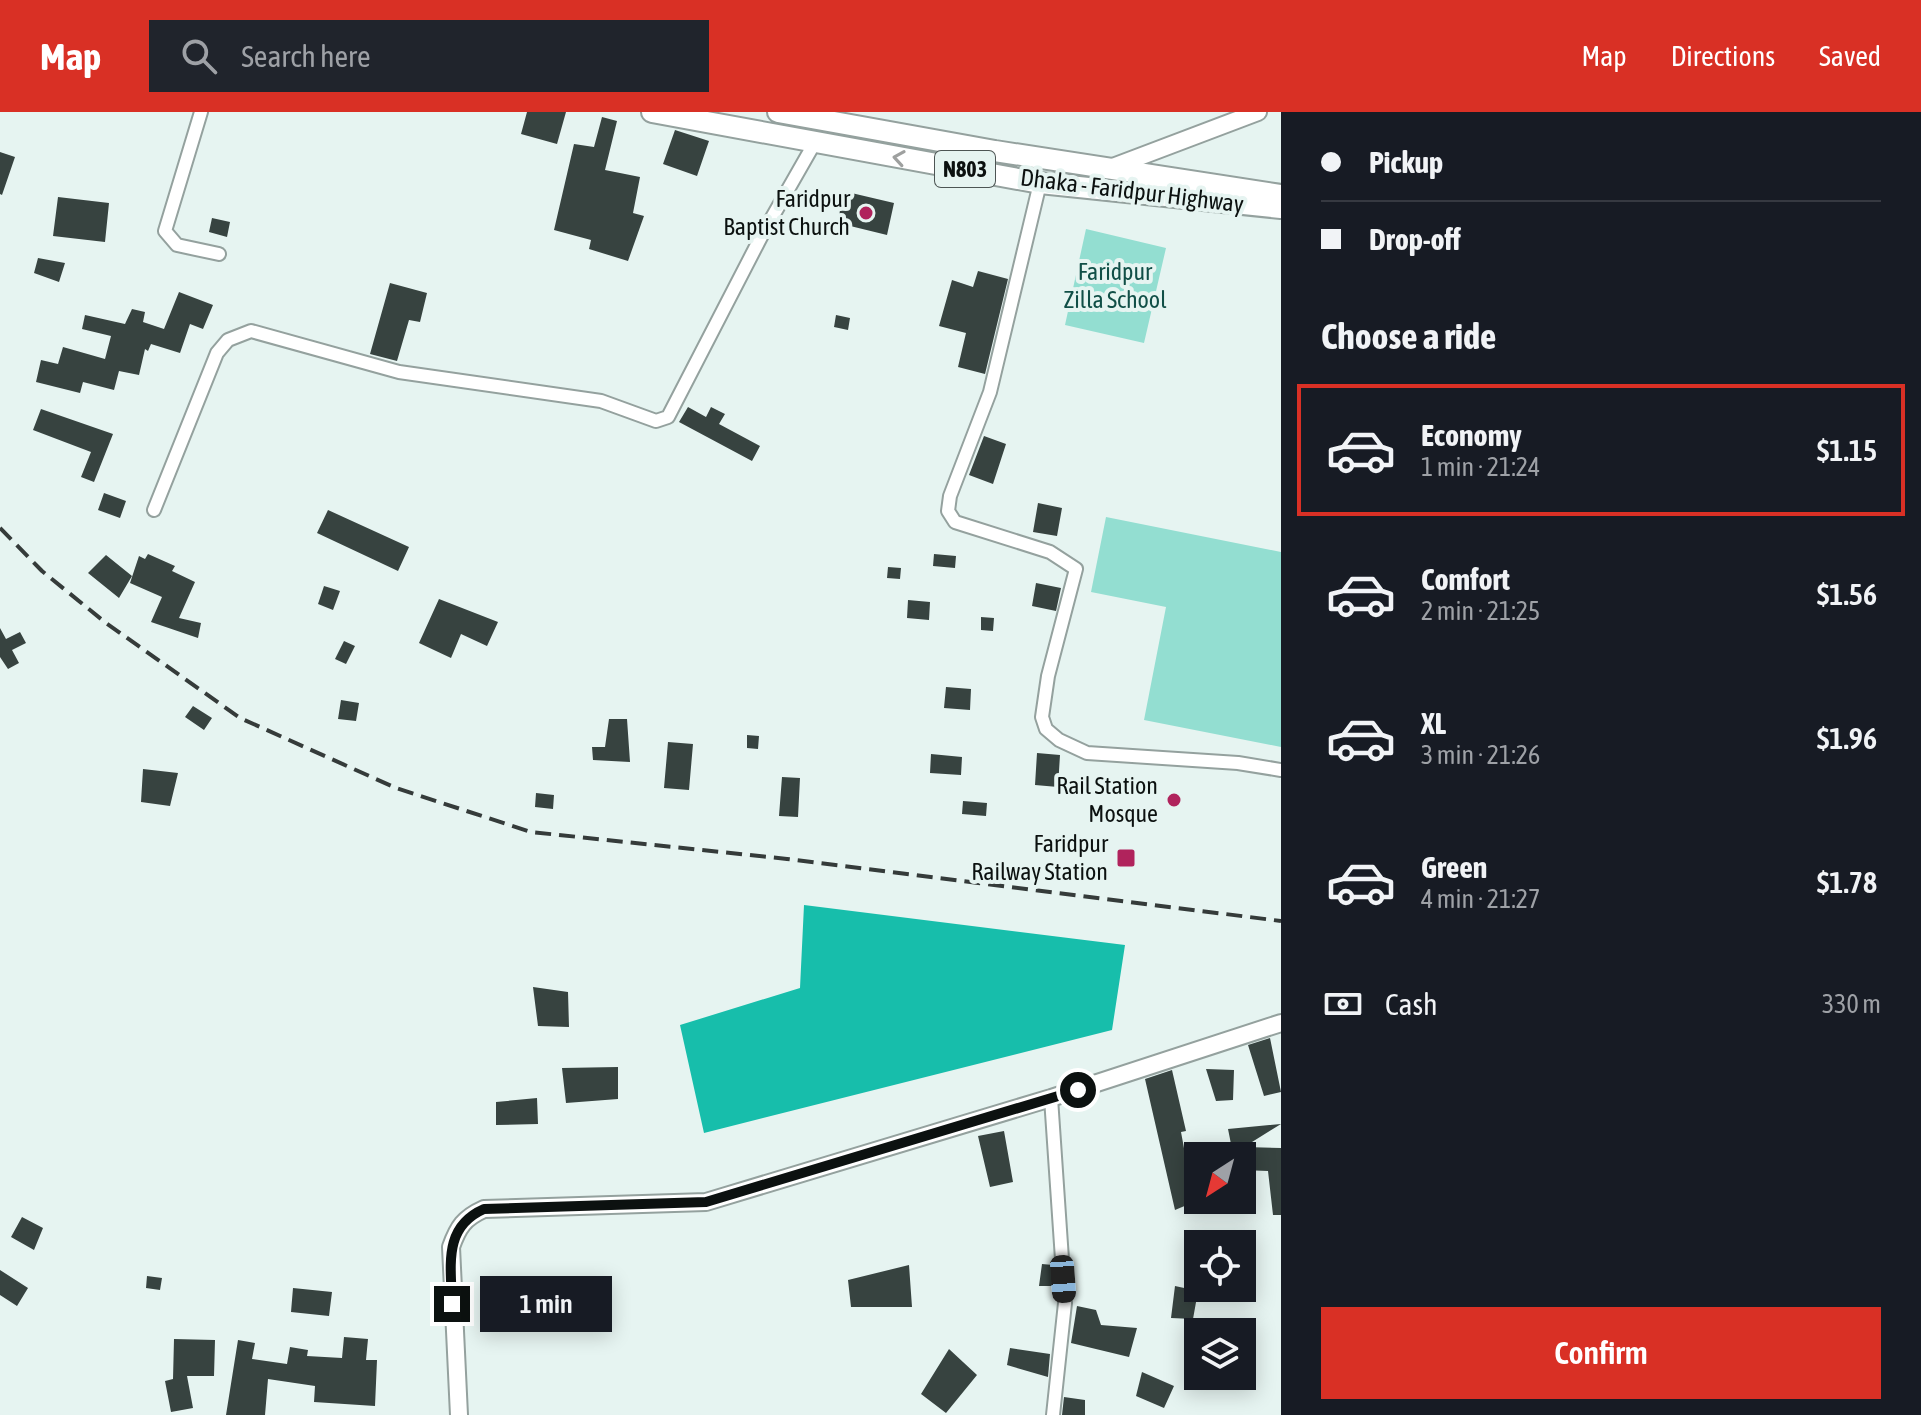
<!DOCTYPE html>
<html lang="en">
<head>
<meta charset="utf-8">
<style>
  :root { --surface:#171b24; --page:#20242c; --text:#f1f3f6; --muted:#9ea1a6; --line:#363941; --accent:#d93025 }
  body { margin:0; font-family:"Asap Condensed",sans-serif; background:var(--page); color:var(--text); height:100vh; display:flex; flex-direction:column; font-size:30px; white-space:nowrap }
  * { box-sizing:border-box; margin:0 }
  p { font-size:26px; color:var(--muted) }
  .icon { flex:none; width:44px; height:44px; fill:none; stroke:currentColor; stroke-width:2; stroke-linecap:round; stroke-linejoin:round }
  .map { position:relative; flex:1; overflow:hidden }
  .drawer { display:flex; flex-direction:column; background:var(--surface); width:640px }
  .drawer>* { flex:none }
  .top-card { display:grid; align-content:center; height:176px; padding:0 40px; background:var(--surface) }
  .needle { width:52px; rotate:216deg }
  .buttons { position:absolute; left:1184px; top:1030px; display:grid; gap:16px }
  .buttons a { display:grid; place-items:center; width:72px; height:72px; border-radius:0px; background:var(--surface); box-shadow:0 4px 20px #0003; font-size:40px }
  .end { position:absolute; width:36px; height:36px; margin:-18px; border:10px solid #0c1110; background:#fff; box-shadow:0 0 0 4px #fff }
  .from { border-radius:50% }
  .bubble { position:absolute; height:56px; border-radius:0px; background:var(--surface); box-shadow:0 4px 20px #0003; font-size:26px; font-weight:600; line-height:56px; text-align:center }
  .car { position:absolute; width:24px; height:48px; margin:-24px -12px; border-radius:10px; box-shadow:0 0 6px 2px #0007; background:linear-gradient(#222 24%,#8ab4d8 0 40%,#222 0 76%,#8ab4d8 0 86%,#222 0) }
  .top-card b { display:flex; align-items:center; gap:28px; height:76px; font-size:30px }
  .top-card b+b { border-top:2px solid var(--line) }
  .top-card i { width:20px; height:20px; background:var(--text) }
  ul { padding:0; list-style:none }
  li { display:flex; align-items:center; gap:24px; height:132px; margin:0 16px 12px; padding:0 24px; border:4px solid transparent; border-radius:0px }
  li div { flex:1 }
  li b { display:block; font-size:30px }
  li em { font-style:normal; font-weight:600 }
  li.current { border-color:var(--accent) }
  li>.icon { width:72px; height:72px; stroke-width:1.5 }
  h2 { padding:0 40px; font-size:36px; line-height:96px }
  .pay { display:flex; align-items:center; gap:20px; height:88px; padding:0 40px; font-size:30px }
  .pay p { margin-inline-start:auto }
  .action { display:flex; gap:16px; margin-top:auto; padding:16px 40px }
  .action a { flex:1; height:92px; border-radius:0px; background:var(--accent); color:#fff; font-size:32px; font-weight:600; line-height:92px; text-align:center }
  header { display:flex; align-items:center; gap:48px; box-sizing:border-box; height:112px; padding:0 40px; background:var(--accent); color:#fff }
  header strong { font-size:38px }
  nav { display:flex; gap:44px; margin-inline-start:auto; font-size:28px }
  .search { width:560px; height:72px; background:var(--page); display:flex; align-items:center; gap:20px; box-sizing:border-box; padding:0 28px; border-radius:0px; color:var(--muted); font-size:30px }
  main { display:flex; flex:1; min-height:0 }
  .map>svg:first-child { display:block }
  .green { fill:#93ded1 }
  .water { fill:#17beab }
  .building { fill:#374340 }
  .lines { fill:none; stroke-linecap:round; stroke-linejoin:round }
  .minor-casing { stroke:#94a19e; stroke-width:16 }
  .tertiary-casing { stroke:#94a19e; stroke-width:20 }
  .trunk-casing { stroke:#94a19e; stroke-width:24 }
  .minor { stroke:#fff; stroke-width:12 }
  .tertiary { stroke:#fff; stroke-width:16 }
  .trunk { stroke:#fff; stroke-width:20 }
  .rail { stroke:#353b3a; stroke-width:4; stroke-dasharray:16 8; stroke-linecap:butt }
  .oneway { stroke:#9ea09f }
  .route { stroke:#0c1110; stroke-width:10 }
  .poi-dot { fill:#b0235c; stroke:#e6f4f1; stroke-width:3 }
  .labels { text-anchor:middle; stroke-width:8; stroke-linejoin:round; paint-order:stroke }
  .shield { fill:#e6f4f1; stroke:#4d5554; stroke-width:2 }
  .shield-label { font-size:22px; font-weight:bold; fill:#0c1110 }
  .street-label { font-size:24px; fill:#0c1110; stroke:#e6f4f1 }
  .poi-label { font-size:24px; fill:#0c1110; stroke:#e6f4f1; text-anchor:end }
  .park-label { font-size:24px; fill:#114f47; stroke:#e6f4f1 }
</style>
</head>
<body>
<header>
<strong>Map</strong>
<div class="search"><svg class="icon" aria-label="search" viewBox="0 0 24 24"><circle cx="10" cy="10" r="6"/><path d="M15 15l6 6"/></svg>Search here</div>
<nav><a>Map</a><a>Directions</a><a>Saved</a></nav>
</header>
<main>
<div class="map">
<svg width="1281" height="1303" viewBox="0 0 1281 1303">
  <rect width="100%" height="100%" fill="#e6f4f1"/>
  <path class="green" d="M1086,117L1166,136L1144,231L1065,213Z
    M1106,405L1281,440V635L1144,608L1166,495L1091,480Z"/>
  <path class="water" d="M804,793L1125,833L1112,918L704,1021L680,913L800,876Z"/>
  <path class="building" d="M527,0H566L557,32L521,22Z
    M602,5L617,9L605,58L640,65L633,101L644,104L628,149L589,137L591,128L554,118L574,32L594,35Z
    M675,18L709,29L697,64L663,52Z
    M0,40L15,45L2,83L0,82Z
    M843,79L894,91L887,123L838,111Z
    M58,85L109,91L105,130L53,124Z
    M212,106L230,110L227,125L209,120Z
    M38,146L65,151L59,170L34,161Z
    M978,159L1008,167L985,262L958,255L966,221L939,214L952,168L973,175Z
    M390,171L427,181L420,210L409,208L397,249L370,242Z
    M179,180L213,193L203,217L190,212L180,241L151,232L148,239L145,237L139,263L119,259L114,278L83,270L80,281L36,270L41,248L58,252L63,235L105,247L111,224L82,217L85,203L125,212L132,197L145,200L143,210L164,217Z
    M836,203L850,206L848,218L834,215Z
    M688,295L706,305L711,295L725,302L719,312L760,334L752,349L679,310Z
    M41,297L113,322L94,370L81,365L91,340L33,318Z
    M984,324L1006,332L993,372L969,363Z
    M104,381L126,389L120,406L98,398Z
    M1038,391L1062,396L1057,424L1033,420Z
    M328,398L409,435L398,459L317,421Z
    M148,442L175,454L172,459L195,470L179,506L201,511L198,526L151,510L162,485L130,471L139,444L145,447Z
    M934,442L956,444L955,456L933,454Z
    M106,443L132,464L119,486L88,461Z
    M888,455L901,456L900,467L887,466Z
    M1036,471L1061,476L1056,499L1032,494Z
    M324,474L340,479L333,498L318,492Z
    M439,487L498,510L487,534L461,522L451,546L419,531Z
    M908,488L930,490L929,508L907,506Z
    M981,505L994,506L993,519L981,518Z
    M0,516L6,527L20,520L26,531L12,538L19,551L8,557L0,545Z
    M344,529L355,534L346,552L335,547Z
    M946,575L971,577L970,598L944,596Z
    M341,588L359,591L356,609L338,607Z
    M193,594L212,606L204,618L185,605Z
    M609,607H627L630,650L593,648L592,635H605Z
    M747,623L759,624L758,637L747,636Z
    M668,630L693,632L689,678L664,676Z
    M1037,641L1060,643L1058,675L1035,673Z
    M931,642L962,645L961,663L930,661Z
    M143,657L178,661L170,694L141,690Z
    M782,665L800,666L798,705L779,704Z
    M536,681L554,683L553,697L535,695Z
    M963,689L987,691L986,704L962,702Z
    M533,875L568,880L569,915L538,914Z
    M1270,926L1281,980L1264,984L1248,933Z
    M618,955V987L566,991L562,956Z
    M1206,957L1234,958L1233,988L1216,989Z
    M1172,958L1186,1019L1181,1020L1194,1090L1175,1098L1145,967Z
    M537,986L538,1012L496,1013V990Z
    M1281,1012L1244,1035L1281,1036V1103H1273L1268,1059L1242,1058V1037L1233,1042L1228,1017Z
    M1004,1019L1013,1070L990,1075L978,1024Z
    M22,1105L43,1116L34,1138L11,1125Z
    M1042,1152L1053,1153L1055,1174H1039Z
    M909,1153L912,1195H851L848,1168Z
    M0,1158L28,1176L17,1194L0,1183Z
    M147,1164L162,1166L160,1178L146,1176Z
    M1175,1174L1198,1179L1193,1207L1171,1206Z
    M293,1176L332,1180L329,1204L291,1200Z
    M1077,1194L1096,1198L1101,1213L1137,1216L1129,1245L1071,1231Z
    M344,1225L368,1227L366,1248H377L375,1294L314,1290L315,1274L268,1267L265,1303H226L238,1228L255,1231L252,1247L287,1252L290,1235L308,1238L307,1244L342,1246Z
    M174,1227L215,1228L214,1264H187L193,1296L171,1300L165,1269L173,1267Z
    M1010,1236L1050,1242L1048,1265L1007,1253Z
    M949,1237L977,1263L946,1301L921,1282Z
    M1142,1260L1174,1274L1164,1296L1136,1284Z
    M1064,1285L1085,1288V1303H1062Z"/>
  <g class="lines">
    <defs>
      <path id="minor" d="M201,0L165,119L177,133L219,142
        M1040,71L990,280L950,384L948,399L955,410L1050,440L1076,457L1048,564L1042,605L1046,617L1059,628L1087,641L1238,651L1281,658
        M154,398L217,241L228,228L251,219L399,260L601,289L656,309L668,305L762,123L814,32
        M1051,986L1065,1191L1053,1303"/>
      <path id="tertiary" d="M1110,56L1258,0
        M459,1303L451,1135C458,1115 464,1106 484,1097L706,1090L1051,986L1281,911"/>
      <path id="trunk" d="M652,0L1040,71L1281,96
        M778,0L995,39L1281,83"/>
    </defs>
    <use href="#minor" class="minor-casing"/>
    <use href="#tertiary" class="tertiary-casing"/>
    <use href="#trunk" class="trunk-casing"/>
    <use href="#minor" class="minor"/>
    <use href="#tertiary" class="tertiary"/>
    <use href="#trunk" class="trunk"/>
    <path class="rail" d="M0,416L42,459L106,511L240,606L396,676L531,720L787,747L1281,809"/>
  </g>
  <defs><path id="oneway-chevron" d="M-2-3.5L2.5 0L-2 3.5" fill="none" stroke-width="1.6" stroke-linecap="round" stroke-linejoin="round" transform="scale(2)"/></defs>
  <use class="oneway" href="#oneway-chevron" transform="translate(899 46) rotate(-171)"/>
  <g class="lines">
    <path class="route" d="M452,1192C451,1153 443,1115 484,1097L706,1090L1078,978"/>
  </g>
  <g class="poi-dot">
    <circle cx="866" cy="101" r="8"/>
    <circle cx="1174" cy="688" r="8"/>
    <rect x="1116" y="736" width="20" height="20" rx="4"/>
  </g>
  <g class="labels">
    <rect class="shield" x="935" y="39" width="60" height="36" rx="6"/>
    <g class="shield-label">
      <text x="965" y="65">N803</text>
    </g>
    <g class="street-label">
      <text transform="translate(1132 79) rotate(7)" y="8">Dhaka - Faridpur Highway</text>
    </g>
    <g class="poi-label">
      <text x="850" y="95">Faridpur<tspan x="850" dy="28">Baptist Church</tspan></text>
      <text x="1158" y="682">Rail Station<tspan x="1158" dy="28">Mosque</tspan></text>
      <text x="1108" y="740">Faridpur<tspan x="1108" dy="28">Railway Station</tspan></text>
    </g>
    <g class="park-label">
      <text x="1115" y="168">Faridpur<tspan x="1115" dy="28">Zilla School</tspan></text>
    </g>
  </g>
</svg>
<div class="buttons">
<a><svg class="needle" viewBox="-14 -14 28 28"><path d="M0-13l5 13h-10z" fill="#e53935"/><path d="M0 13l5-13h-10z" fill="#9ea1a6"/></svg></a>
<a><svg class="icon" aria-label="locate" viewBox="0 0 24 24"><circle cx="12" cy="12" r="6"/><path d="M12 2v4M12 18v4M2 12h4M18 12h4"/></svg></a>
<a><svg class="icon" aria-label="layers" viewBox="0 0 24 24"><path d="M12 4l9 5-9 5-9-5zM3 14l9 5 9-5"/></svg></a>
</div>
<i class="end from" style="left:1078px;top:978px"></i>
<i class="end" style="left:452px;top:1192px"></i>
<div class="bubble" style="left:480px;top:1164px;width:132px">1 min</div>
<i class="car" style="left:1063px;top:1167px;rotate:176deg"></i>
</div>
<section class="drawer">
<div class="top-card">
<b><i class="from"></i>Pickup</b>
<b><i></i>Drop-off</b>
</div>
<h2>Choose a ride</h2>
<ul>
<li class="current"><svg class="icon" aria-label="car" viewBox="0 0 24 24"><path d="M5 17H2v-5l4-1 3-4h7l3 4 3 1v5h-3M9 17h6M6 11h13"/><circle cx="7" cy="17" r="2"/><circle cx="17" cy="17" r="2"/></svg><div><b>Economy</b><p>1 min · 21:24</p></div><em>$1.15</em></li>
<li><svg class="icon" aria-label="car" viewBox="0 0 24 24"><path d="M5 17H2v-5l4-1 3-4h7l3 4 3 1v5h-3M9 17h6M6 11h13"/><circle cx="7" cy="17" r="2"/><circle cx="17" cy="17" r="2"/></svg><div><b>Comfort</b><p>2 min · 21:25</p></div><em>$1.56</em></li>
<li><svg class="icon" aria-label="car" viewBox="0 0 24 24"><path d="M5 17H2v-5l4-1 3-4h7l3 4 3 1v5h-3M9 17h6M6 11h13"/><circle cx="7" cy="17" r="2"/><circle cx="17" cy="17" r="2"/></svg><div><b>XL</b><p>3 min · 21:26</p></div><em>$1.96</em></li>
<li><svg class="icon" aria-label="car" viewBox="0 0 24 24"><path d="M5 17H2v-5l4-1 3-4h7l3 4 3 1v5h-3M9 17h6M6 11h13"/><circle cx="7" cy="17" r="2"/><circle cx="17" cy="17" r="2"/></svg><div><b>Green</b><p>4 min · 21:27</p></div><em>$1.78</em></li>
</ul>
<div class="pay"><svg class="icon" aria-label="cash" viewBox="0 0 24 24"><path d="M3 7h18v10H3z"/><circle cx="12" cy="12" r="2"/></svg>Cash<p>330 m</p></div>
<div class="action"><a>Confirm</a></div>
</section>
</main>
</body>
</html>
